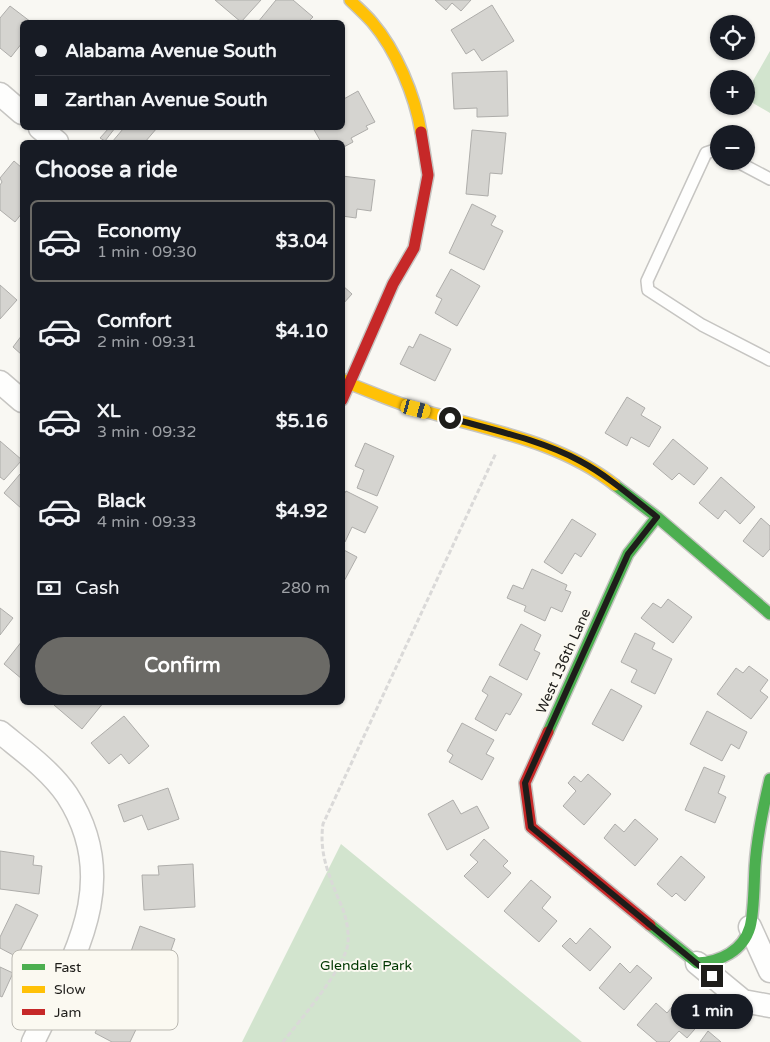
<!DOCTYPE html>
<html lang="en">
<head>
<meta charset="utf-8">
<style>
  :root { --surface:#171b24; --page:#20242c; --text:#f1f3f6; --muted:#9ea1a6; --line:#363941; --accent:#6b6a66 }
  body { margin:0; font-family:"Varela Round",sans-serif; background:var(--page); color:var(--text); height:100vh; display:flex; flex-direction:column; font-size:19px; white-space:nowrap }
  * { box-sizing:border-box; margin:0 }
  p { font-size:16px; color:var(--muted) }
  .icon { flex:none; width:28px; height:28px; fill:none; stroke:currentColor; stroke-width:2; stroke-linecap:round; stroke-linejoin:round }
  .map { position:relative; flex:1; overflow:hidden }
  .drawer { position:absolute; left:20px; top:140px; width:325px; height:565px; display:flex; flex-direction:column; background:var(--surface); border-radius:8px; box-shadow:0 1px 4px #0004 }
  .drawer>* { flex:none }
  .banner { position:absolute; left:20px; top:20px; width:325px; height:110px; border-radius:8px; box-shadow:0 1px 4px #0004; display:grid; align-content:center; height:110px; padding:0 15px; background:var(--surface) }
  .fabs { position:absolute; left:710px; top:15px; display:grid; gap:10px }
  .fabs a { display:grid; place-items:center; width:45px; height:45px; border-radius:50%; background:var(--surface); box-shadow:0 1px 4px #0004; font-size:25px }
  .end { position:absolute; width:22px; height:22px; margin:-11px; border:6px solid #1e1d1a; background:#fff; box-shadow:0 0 0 2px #fff }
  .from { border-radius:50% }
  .bubble { position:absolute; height:35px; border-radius:18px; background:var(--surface); box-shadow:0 1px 4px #0004; font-size:16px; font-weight:700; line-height:35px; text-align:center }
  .car { position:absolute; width:15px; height:30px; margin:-15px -8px; border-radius:6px; box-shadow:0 0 4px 1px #0007; background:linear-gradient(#f5c518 24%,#345 0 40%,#f5c518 0 76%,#345 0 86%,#f5c518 0) }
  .banner b { display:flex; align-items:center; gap:18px; height:48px; font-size:19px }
  .banner b+b { border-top:1px solid var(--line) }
  .banner i { width:12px; height:12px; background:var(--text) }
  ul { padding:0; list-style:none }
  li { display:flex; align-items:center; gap:15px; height:82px; margin:0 10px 8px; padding:0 5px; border:2px solid transparent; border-radius:8px }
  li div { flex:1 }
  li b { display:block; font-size:19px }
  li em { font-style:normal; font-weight:700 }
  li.active { border-color:var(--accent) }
  li>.icon { width:45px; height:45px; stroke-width:1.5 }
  h2 { padding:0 15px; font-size:22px; line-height:60px }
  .pay { display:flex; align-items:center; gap:12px; height:55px; padding:0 15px; font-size:19px }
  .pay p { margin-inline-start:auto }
  .cta { display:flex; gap:10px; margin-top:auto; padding:10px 15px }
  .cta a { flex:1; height:58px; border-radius:30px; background:var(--accent); color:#fff; font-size:20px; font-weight:700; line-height:58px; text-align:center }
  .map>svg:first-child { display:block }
  .green { fill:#d2e4ce }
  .building { fill:#d5d4d0; stroke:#aeadaa }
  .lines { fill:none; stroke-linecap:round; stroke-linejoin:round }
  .lane-casing { stroke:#c6c5c2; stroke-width:14 }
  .street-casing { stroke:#c6c5c2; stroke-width:25 }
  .fast-casing { stroke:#c6c5c2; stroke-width:14 }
  .slow-casing { stroke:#c6c5c2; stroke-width:14 }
  .jam-casing { stroke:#c6c5c2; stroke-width:14 }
  .path { stroke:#dad9d8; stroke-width:3; stroke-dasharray:5 2.5; stroke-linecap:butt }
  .lane { stroke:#fefefd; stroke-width:11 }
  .street { stroke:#fefefd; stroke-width:22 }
  .fast { stroke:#4caf50; stroke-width:11 }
  .slow { stroke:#ffc107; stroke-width:11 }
  .jam { stroke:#c62828; stroke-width:11 }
  .route { stroke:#1e1d1a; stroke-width:6 }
  .labels { text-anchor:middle; stroke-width:4; stroke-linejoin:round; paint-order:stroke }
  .street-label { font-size:14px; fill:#1e1d1a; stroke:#fbf9f1 }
  .park-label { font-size:14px; fill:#003700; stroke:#fbf9f1 }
  .key { fill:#fbf9f1; stroke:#b9b7b0; stroke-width:1 }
  .key-label { font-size:14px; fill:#1e1d1a }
</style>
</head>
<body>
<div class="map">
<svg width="770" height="1042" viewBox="0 0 770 1042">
  <rect width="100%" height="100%" fill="#f9f8f3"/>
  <path class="green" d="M770,51V113L746,99V93Z
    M341,844L582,1042H242Z"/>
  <path class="building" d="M215,0H261L241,22Z
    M276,0H293L313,17L308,22H258Z
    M435,0H471L461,11L452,3L446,10Z
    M492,5L514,41L482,61L474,49L466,54L451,30Z
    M10,6L31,22H22V43L11,57L0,48V18Z
    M507,71L508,116L477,117V108L454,109L452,73Z
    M358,91L375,122L366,126L368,129L351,138L353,142L342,148V142H321L313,128H342V100Z
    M109,128H115L105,141L100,138Z
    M120,128H157L145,142H112L123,129Z
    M472,130L506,133L502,174L490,173L488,196L466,194Z
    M14,161L22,168V213L15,222L0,210V185L2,182L0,178Z
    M342,176L375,180L371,211L357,209L356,218L342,216Z
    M472,204L496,216L491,225L503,231L484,270L449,253Z
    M451,269L480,286L457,326L435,313L442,299L436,296Z
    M0,285L17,300L0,319Z
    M342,285L352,294L342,305Z
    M420,334L451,349L435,381L400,364L409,346L413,348Z
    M22,335V355L13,347Z
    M627,397L645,408L641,415L661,427L649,447L631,437L627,446L605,433Z
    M673,439L708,468L694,485L679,473L672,480L653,464Z
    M0,441L22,460L4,480L0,477Z
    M365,443L394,456L377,496L357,488L364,470L355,466Z
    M20,474L22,476V509L4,493Z
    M721,477L755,507L740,524L725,510L718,519L699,503Z
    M346,491L378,507L365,533L352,527L345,542L342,540V498Z
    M761,518L770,526V549L763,557L743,541Z
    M572,519L596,534L581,557L575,553L562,574L544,562Z
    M342,549L357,557L342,585Z
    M532,569L567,585L565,590L571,592L562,612L551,607L545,621L524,611L526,606L507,598L513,585L523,589Z
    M668,599L692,617L673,643L641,618L653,603L661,608Z
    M0,608L13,618L0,635Z
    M521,624L541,635L534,650L540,653L527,680L499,665Z
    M635,633L655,643L652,649L672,659L655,694L631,682L637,670L621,662Z
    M22,641V679L4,664Z
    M749,666L768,680L760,691L768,697L751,719L717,694L736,668L743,673Z
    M490,676L522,694L510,715L506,713L496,731L475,719L488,695L482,691Z
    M611,689L642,706L623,741L592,724Z
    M56,702H104L82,729L54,705Z
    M707,711L747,732L739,749L731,744L722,761L690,744Z
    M124,716L149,746L129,764L121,754L109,764L91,743Z
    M462,723L494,740L486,754L494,758L482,780L449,762L453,755L447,751Z
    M704,767L725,776L718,793L726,797L715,823L685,810Z
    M588,774L611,794L584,825L563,806L576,791L568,783L574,776L581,782Z
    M168,788L179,819L148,830L142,815L124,822L118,805Z
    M453,800L461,814L477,806L489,828L447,850L428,814Z
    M635,819L658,839L635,866L604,838L615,824L624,832Z
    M484,839L508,861L503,866L511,873L488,898L464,876L478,862L470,855Z
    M0,851L34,856L33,865L42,866L39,894L0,889Z
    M681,856L705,877L685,901L676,893L672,897L657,884Z
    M193,864L195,907L144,910L142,875H159L158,866Z
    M531,880L551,897L542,908L557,921L539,942L504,911Z
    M16,904L38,915L17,957L0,948V937Z
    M140,926L175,939L168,959L158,955L146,986L122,977Z
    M590,928L611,947L590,971L562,946L570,938L576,944Z
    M620,963L630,973L637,965L652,978L624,1010L599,988Z
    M0,967L13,973L2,997L0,996Z
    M122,991L143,1002L135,1016L141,1019L130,1042H112L95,1033L106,1011L110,1014Z
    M677,1001L701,1022L687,1038L679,1031L669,1042H657L637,1025L656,1003L667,1013Z
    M708,1031L721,1042H700Z"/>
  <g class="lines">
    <defs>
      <path id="lane" d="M719,152L715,150L706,153L647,281L648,290L702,325L770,360
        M736,161L770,179"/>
      <path id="street" d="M0,94L22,113
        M40,128L57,142
        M0,382L22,401
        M0,732C23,751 50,770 67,795C124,883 72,960 33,1042
        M750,927L770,971
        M697,963L743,1001L770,1006"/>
      <path id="fast" d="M615,485L657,517L770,614
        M548,732L628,554L657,517
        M650,925L697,963C720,962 743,951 750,927C754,913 754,882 755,866C757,836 763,808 770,779"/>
      <path id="slow" d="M350,0C357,7 365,14 372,22C396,50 415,95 421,132
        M342,379L350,384C372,392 395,403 418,409C486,430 558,440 615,485"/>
      <path id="jam" d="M342,400L393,284L414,248L428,175L421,132
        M548,732L525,783L531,827L650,925"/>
    </defs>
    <use href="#lane" class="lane-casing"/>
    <use href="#street" class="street-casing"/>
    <use href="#fast" class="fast-casing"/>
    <use href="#slow" class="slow-casing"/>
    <use href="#jam" class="jam-casing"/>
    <path class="path" d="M283,1042C300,1020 345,968 348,943C349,927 345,912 338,898C328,873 319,852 323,824L496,453"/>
    <use href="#lane" class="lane"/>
    <use href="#street" class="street"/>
    <use href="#fast" class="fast"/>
    <use href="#slow" class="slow"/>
    <use href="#jam" class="jam"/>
  </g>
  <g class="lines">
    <path class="route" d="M450,418C493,430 541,440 580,461C608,476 633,498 657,517L628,554L525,783L531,827L712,976"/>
  </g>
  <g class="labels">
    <g class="street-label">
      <text transform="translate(563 661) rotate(-66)" y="5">West 136th Lane</text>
    </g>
    <g class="park-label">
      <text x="366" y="970">Glendale Park</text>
    </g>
  </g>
  <rect x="12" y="950" width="166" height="80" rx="8" class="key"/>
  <rect x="22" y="964" width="23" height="6" fill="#4caf50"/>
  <rect x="22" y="986" width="23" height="7" fill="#ffc107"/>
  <rect x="22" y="1009" width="23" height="6" fill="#c62828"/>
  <g class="key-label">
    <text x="54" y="972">Fast</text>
    <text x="54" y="994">Slow</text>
    <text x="54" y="1017">Jam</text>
  </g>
</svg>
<div class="fabs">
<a><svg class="icon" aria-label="locate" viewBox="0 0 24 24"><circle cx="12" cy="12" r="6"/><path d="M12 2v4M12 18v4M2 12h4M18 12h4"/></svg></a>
<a>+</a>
<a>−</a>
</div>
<i class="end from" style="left:450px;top:418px"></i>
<i class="end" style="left:712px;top:976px"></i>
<div class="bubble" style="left:671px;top:994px;width:82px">1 min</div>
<i class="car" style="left:416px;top:409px;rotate:105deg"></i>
<div class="banner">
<b><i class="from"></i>Alabama Avenue South</b>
<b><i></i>Zarthan Avenue South</b>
</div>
<section class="drawer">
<h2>Choose a ride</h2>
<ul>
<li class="active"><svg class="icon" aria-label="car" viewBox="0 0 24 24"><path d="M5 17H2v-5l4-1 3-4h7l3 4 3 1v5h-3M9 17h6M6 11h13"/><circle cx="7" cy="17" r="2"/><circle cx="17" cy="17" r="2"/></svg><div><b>Economy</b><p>1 min · 09:30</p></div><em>$3.04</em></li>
<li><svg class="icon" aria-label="car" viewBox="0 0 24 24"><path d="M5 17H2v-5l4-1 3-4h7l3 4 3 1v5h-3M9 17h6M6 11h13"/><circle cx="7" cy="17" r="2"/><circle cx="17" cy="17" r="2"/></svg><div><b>Comfort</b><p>2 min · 09:31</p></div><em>$4.10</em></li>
<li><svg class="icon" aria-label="car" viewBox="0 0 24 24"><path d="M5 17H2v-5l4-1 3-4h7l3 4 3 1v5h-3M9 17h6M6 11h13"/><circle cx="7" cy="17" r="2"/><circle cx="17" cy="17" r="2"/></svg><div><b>XL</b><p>3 min · 09:32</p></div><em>$5.16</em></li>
<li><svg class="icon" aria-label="car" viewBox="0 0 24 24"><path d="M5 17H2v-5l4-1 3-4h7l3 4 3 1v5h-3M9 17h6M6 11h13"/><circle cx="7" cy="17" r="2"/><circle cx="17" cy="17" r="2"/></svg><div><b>Black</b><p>4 min · 09:33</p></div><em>$4.92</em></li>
</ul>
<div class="pay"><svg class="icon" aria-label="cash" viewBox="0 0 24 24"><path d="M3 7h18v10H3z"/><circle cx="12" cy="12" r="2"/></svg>Cash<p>280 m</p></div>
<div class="cta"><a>Confirm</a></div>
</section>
</div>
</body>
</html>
